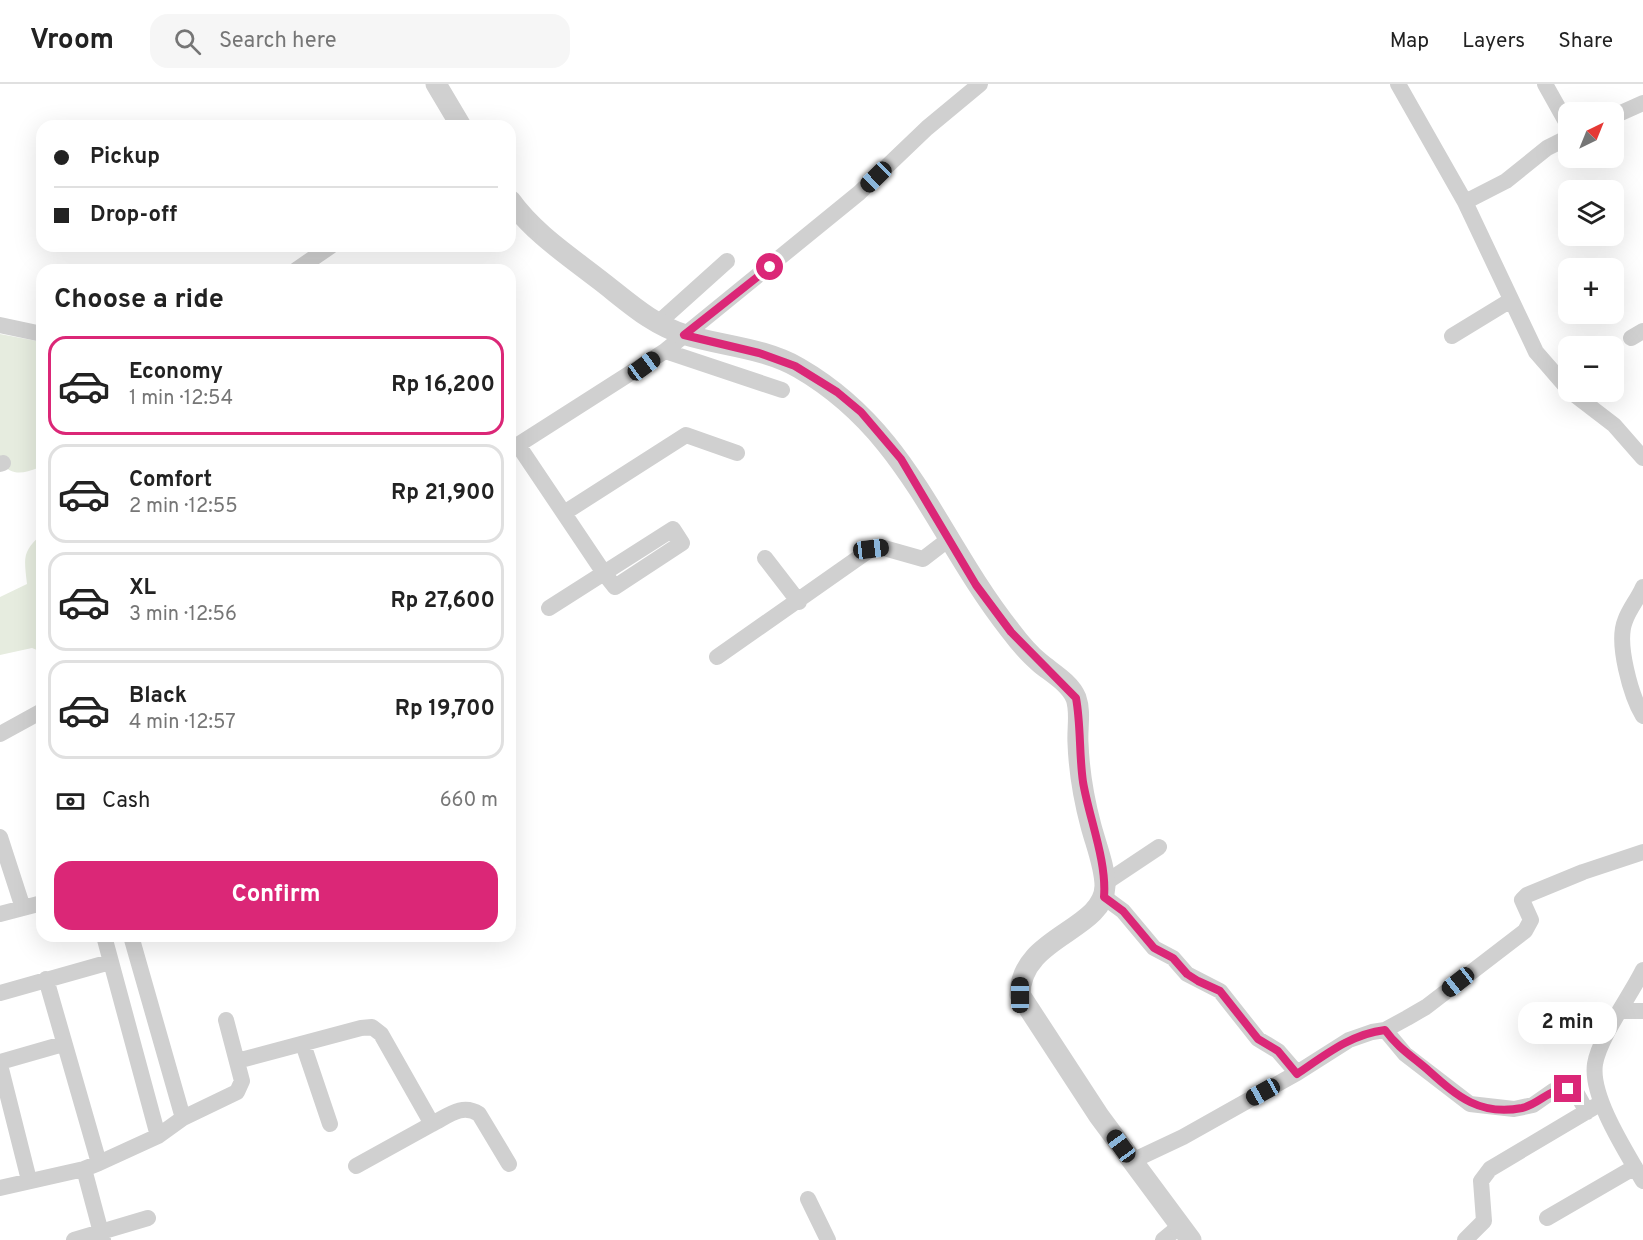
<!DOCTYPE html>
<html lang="en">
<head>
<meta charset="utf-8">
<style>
  :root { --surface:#fff; --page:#f6f6f6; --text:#222; --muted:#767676; --line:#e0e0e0; --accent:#db2777 }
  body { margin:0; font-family:Overpass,sans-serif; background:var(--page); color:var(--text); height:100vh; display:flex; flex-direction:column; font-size:22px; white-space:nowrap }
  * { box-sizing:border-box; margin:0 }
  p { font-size:20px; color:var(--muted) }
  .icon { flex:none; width:33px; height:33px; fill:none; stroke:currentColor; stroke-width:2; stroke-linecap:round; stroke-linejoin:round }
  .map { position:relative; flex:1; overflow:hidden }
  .sheet { position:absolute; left:36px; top:180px; width:480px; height:678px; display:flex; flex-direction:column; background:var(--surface); border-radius:18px; box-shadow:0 6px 24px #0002 }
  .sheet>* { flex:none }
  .banner { position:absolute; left:36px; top:36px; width:480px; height:132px; border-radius:18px; box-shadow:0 6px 24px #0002; display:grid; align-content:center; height:132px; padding:0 18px; background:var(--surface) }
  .needle { width:39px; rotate:43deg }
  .fabs { position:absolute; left:1558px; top:18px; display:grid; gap:12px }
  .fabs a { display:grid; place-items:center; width:66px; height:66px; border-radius:12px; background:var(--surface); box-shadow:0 6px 24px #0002; font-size:30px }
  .end { position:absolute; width:27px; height:27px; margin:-14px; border:8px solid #db2777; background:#fff; box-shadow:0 0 0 3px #fff }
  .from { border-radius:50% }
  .bubble { position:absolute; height:42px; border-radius:18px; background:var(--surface); box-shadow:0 6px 24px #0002; font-size:20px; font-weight:700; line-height:42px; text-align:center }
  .car { position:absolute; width:18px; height:36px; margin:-18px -9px; border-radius:8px; box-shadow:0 0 4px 2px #0007; background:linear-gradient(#222 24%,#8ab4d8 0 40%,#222 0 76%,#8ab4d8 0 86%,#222 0) }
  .banner b { display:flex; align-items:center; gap:21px; height:57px; font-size:22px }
  .banner b+b { border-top:2px solid var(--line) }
  .banner i { width:15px; height:15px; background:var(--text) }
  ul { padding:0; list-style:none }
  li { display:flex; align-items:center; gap:18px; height:99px; margin:0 12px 9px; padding:0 6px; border:3px solid var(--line); border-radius:18px }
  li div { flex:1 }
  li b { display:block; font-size:22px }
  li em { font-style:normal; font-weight:700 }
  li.selected { border-color:var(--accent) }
  li>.icon { width:54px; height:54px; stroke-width:1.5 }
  h2 { padding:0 18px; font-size:27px; line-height:72px }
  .pay { display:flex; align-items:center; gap:15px; height:66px; padding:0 18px; font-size:22px }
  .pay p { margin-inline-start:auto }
  .cta { display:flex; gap:12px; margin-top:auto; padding:12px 18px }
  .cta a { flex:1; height:69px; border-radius:18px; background:var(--accent); color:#fff; font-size:24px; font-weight:700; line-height:69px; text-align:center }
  header { display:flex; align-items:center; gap:36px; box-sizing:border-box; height:84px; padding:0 30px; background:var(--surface); border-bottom:2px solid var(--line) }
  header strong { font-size:28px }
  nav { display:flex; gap:33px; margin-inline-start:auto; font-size:21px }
  .search { width:420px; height:54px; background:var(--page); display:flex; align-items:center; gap:15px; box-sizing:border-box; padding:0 21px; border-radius:18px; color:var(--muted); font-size:22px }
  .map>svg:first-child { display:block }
  .green { fill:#e6ecdf }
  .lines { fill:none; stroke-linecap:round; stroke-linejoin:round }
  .minor { stroke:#d0d0d0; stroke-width:16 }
  .tertiary { stroke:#d0d0d0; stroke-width:21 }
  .route { stroke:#db2777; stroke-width:8 }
</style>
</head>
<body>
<header>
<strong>Vroom</strong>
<div class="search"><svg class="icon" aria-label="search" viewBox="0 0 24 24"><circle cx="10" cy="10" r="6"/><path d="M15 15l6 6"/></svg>Search here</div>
<nav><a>Map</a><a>Layers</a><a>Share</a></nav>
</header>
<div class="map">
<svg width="1643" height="1156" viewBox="0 0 1643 1156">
  <rect width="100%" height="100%" fill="#fff"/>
  <path class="green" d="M0,250L42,258V386L38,384C22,390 12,392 0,378Z
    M42,450V568L32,564L0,571V513L27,500C24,473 22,468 42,450Z"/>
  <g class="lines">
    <path class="minor" d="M1398,0L1465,118L1536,268L1569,306
      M1545,0L1569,43
      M1614,32L1643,19
      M1465,118L1506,97L1547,64L1569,53
      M296,186L331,162
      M658,239L727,177
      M0,241L42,250
      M1452,252L1511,216
      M1631,254L1643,247
      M665,267L782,306
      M1571,308L1614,341L1643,374
      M518,361L604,489L615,503L682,459L673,445L549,524
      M510,366L665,267L859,109L927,44L980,0
      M0,380L3,379
      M564,429L686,351L737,369
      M765,474L799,518
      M1643,503C1638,515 1629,525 1625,537C1616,559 1631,612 1643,632
      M717,573L871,465L884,464L923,475L949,455
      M0,650L42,627
      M0,753L23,824
      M1105,799L1159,763
      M1104,813L1123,827L1154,864L1173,874L1187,890L1220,907L1258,955L1278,967L1297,989
      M0,830L42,819
      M104,852L158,1052
      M131,852L183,1034
      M1643,886C1631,911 1599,954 1595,980C1590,1013 1627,1069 1643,1097
      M46,895L99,1079
      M0,909L110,878
      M1621,927H1643
      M1385,946L1405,970L1470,1020L1514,1025L1533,1021L1553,1007L1568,1005L1577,1010L1587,1028
      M303,960L330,1040
      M237,977L361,944L372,943L381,950L432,1040L356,1082
      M0,978L63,960
      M0,981L29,1096
      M432,1040C448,1032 462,1019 479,1030L509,1080
      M1132,1077L1183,1053L1297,989L1349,956L1372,948L1385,946L1407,934L1426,923L1525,847L1531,836L1522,816L1527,811L1583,788L1643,768
      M84,1085L103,1156
      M0,1104L84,1085L99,1079L158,1052L183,1034L237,1008L242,997L226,936
      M808,1115L828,1156
      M1547,1134L1635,1083
      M74,1156L148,1134
      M1163,1156L1180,1142
      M1465,1156L1484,1137L1481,1097L1490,1085L1596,1022"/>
    <path class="tertiary" d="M436,0L461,42
      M510,116C533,148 566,170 597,194C625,215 651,241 686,251C722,262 765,264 799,284C908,347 936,452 1010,546C1019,558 1029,570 1040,579C1052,589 1070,599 1076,614C1081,628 1077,645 1078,659C1079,686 1084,716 1091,742C1096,761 1105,783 1105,802C1104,847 1020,852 1020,911L1099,1032L1191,1156"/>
  </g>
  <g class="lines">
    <path class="route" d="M770,183L684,251L759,269L795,282L837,308L861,328L901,375L976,501L1011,548L1076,614C1081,641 1079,670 1083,698C1089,734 1107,777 1104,813L1123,827L1154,864L1173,874L1187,890L1198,897L1220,907L1258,955L1278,967L1297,990C1325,971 1351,950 1385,946C1398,964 1413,973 1429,987C1458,1013 1480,1032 1522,1024C1540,1020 1549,1004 1568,1005"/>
  </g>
</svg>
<div class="fabs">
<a><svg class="needle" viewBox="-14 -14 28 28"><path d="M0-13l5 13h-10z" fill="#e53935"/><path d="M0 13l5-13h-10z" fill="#767676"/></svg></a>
<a><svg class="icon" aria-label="layers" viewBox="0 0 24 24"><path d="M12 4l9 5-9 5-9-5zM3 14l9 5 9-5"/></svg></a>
<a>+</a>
<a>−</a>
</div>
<i class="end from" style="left:770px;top:183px"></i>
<i class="end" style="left:1568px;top:1005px"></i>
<div class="bubble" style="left:1518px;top:918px;width:99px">2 min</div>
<i class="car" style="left:876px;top:93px;rotate:226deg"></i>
<i class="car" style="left:644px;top:282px;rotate:54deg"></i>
<i class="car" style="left:871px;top:465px;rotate:83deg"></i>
<i class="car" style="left:1458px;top:898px;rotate:232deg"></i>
<i class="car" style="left:1020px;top:911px;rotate:0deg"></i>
<i class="car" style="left:1263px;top:1008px;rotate:241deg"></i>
<i class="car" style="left:1121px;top:1062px;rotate:324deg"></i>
<div class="banner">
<b><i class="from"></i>Pickup</b>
<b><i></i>Drop-off</b>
</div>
<section class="sheet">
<h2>Choose a ride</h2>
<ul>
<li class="selected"><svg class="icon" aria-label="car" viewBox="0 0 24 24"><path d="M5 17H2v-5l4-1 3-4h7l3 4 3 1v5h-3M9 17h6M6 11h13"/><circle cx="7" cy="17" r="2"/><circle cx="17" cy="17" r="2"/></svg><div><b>Economy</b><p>1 min · 12:54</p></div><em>Rp 16,200</em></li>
<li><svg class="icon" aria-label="car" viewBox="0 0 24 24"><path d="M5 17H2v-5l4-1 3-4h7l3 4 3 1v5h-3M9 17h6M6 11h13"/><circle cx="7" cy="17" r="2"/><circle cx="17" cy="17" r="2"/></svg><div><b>Comfort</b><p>2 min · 12:55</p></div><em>Rp 21,900</em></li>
<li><svg class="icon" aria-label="car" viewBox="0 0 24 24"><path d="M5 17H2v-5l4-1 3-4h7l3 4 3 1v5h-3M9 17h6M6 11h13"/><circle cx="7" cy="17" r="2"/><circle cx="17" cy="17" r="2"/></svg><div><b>XL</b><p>3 min · 12:56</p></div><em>Rp 27,600</em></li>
<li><svg class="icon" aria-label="car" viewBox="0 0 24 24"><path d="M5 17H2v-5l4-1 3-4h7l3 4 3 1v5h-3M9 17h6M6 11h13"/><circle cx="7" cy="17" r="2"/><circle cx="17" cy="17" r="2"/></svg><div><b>Black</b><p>4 min · 12:57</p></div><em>Rp 19,700</em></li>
</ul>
<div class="pay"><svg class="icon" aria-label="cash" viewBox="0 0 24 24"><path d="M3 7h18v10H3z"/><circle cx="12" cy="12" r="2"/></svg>Cash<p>660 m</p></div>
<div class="cta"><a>Confirm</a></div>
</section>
</div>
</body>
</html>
